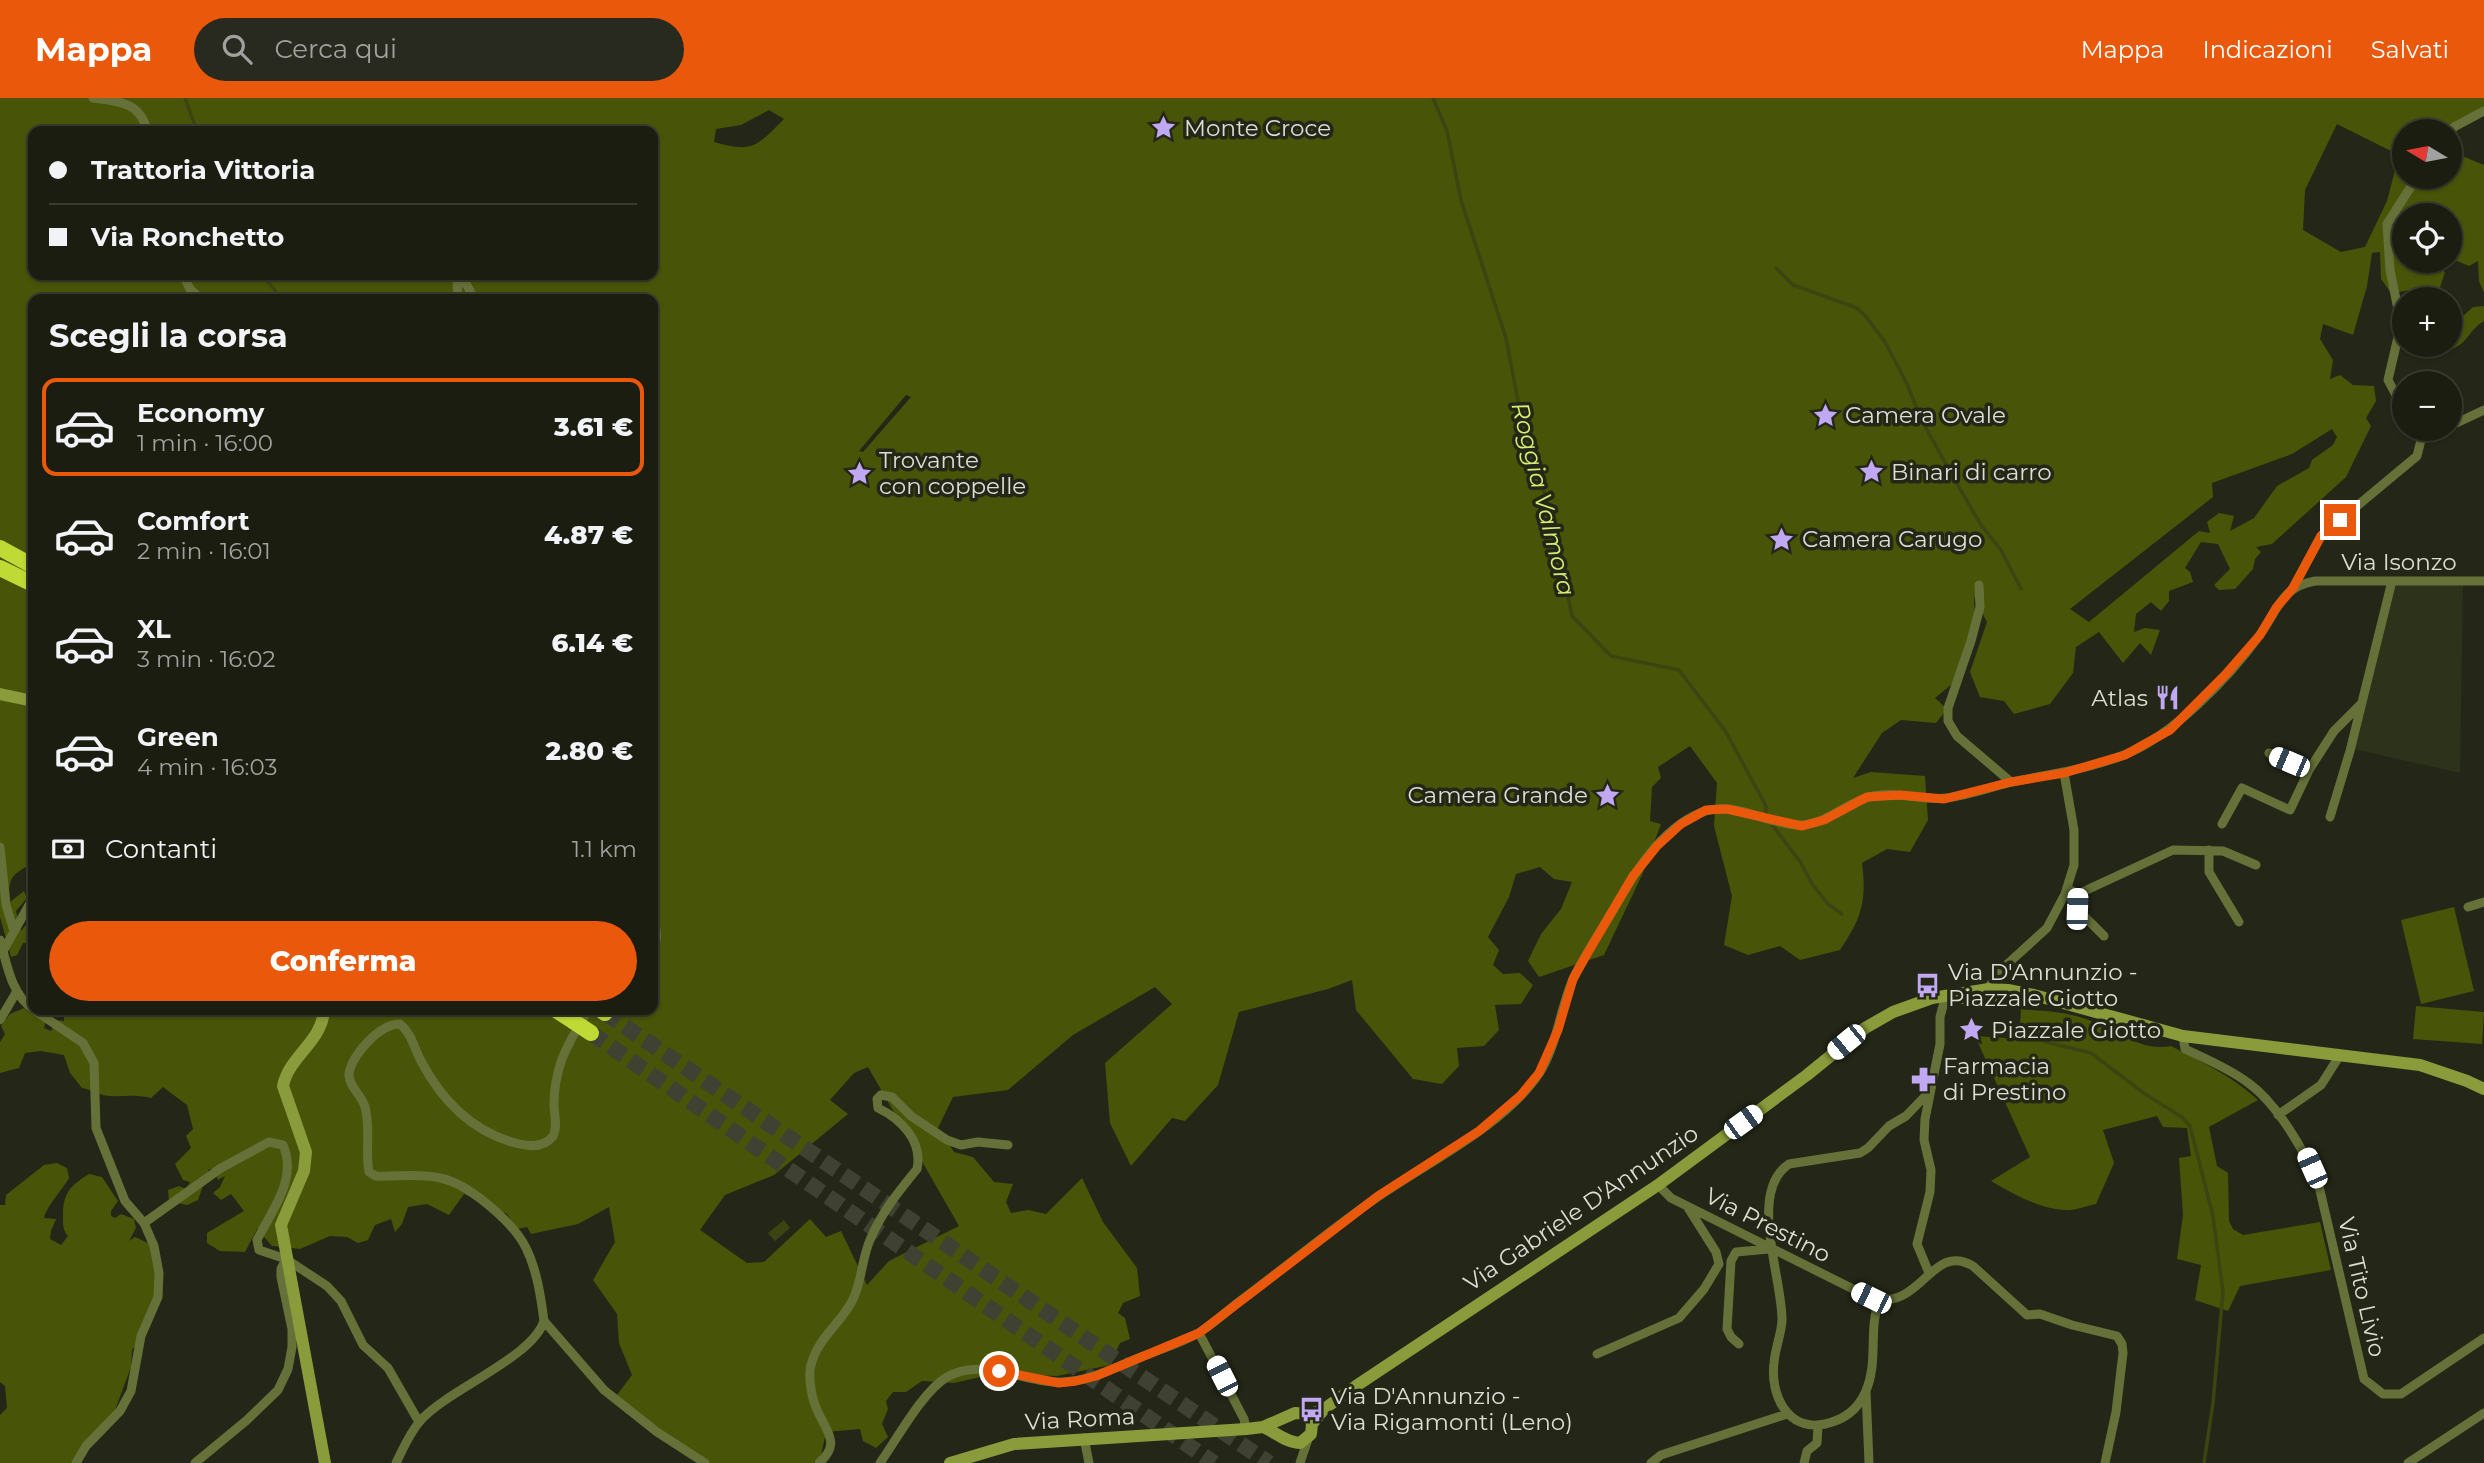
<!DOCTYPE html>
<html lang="it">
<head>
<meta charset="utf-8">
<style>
  :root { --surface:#1b1d11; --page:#282a1f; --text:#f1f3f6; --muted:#a0a29f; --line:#393b31; --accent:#ea580c }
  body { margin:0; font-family:Montserrat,sans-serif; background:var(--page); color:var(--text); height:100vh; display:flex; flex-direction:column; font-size:26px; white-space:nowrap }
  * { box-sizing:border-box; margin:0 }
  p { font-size:23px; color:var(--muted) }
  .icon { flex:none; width:38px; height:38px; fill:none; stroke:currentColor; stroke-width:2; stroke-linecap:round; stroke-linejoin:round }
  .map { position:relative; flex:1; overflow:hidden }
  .sheet { position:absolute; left:28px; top:196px; width:630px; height:721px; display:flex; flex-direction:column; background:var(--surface); border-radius:14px; box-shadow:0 2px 5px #0004,0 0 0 2px var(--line) }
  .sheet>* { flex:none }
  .guide { position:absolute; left:28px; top:28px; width:630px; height:154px; border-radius:14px; box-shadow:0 2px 5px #0004,0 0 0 2px var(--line); display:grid; align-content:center; height:154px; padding:0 21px; background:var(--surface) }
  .needle { width:46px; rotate:280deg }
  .controls { position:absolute; left:2392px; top:21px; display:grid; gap:14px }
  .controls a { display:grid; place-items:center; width:70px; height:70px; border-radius:50%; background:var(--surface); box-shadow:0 2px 5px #0004,0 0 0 2px var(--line); font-size:35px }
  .end { position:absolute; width:32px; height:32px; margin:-16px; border:9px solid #ea580c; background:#fff; box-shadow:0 0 0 4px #fff }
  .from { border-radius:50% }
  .car { position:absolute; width:21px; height:42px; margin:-21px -10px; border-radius:9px; box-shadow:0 0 5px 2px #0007; background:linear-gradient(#fff 24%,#345 0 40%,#fff 0 76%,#345 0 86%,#fff 0) }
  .guide b { display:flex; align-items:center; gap:24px; height:66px; font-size:26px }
  .guide b+b { border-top:2px solid var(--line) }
  .guide i { width:18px; height:18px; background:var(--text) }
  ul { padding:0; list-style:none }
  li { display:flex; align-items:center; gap:21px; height:98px; margin:0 14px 10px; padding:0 7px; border:4px solid transparent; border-radius:14px }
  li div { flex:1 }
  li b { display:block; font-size:26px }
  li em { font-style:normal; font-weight:800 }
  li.on { border-color:var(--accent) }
  li>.icon { width:63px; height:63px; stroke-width:1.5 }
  h2 { padding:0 21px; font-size:32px; line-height:84px }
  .pay { display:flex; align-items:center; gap:18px; height:77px; padding:0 21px; font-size:26px }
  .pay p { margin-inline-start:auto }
  .primary-button { display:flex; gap:14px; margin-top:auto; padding:14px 21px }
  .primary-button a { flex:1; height:80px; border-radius:42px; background:var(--accent); color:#fff; font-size:28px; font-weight:800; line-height:80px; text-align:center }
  header { display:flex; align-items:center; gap:42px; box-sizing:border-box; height:98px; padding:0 35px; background:var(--accent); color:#fff }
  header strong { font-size:33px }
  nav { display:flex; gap:38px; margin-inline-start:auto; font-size:24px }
  .search { width:490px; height:63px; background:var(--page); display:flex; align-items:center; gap:18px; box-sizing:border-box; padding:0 24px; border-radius:38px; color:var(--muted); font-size:26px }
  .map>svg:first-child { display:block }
  .built { fill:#2d321a }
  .green { fill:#485407; fill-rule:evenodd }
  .water { fill:#3c4512 }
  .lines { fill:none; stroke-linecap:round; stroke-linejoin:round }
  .stream { stroke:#3c4512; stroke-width:3.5 }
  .motorway-tunnel { stroke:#3f4233; stroke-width:16; stroke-dasharray:16 8; stroke-linecap:butt }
  .minor { stroke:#657138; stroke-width:9 }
  .secondary { stroke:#899b3b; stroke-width:12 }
  .motorway { stroke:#bfda35; stroke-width:16 }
  .motorway-bridge { stroke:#bfda35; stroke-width:16 }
  .route { stroke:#ea580c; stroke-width:9 }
  .labels { text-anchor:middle; stroke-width:7; stroke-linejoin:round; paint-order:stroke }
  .poi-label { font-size:23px; fill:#dbded3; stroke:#242717; text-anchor:start }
  .street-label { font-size:23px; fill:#dbded3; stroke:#242717 }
  .water-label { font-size:24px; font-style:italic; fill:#d5ed72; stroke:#242717 }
</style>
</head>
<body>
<header>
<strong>Mappa</strong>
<div class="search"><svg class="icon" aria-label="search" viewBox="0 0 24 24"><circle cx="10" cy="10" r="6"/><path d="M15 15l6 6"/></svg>Cerca qui</div>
<nav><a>Mappa</a><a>Indicazioni</a><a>Salvati</a></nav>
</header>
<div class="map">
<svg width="2484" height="1365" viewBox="0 0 2484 1365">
  <rect width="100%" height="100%" fill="#242717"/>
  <path class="built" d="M2394,485L2463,487L2460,675L2354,651Z"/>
  <path class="green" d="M0,0H2484V16L2456,31L2450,40V33H2404V79H2450V53L2484,67V195L2479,183L2478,163L2469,168L2450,160V117H2404V163H2434L2445,174L2439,192L2423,199L2411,192L2391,195L2381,181L2380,154L2372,155L2367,188L2353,237L2323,226L2320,241L2333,262L2330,281L2340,277L2353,287L2374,288L2376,303L2366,320L2371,328L2346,379L2272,446L2256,449L2261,454L2255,461L2253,471L2235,491L2219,492L2214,487L2230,471L2218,446L2201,444L2185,470L2190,474L2193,484L2169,493V503L2161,513L2151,504L2136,516L2134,534L2145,530L2160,532L2151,557L2140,545L2123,565L2099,534L2076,549L2073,575L2050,606L2014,616L2004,603L1980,599L1970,574L1987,524L1974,499L1975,525L1952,586L1935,600L1947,611L1936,625L1901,622L1882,635L1853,680L1871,674L1925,678L1928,722L1910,754L1887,751L1862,765C1867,804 1861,821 1840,852L1800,862L1780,848L1748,857L1724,847L1732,798L1714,728L1717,685L1690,648L1658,669L1661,680L1652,689L1650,723L1661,726L1642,777L1604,857L1539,879L1528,863L1541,836L1561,811L1572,784L1554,781L1540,769L1516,776L1509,799L1488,839L1499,852L1493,867L1503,876L1520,875L1533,887L1521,906L1495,907L1499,932L1484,948L1457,950L1459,968L1442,986L1413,981L1356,912L1352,882L1328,891L1239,914L1218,987L1185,1023L1172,1020L1131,1068L1110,1025L1105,965L1172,906L1155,889L1073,937L1008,992L953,999L938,1030L954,1054L973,1059L994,1084L1013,1086L1006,1104L1011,1115L1028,1112L1046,1116L1082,1080L1103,1124L1137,1170L1140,1198L1123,1205L1118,1215L1125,1220L1130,1241L1120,1245L1110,1267L1057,1278L993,1276L954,1285L922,1283L906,1294H893L886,1303L888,1311L882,1326L888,1339L876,1350L863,1343L860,1331L826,1334L821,1358L813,1365H709L679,1349L617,1297L632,1277L619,1245L617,1216L593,1182L615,1144L609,1109L578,1126L531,1136L527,1129L517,1131L507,1116L464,1096L449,1117L427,1106L408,1109L402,1126L395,1134L391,1121L375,1127L368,1142L358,1145L347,1139L330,1138L300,1151L284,1149L272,1148L257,1131L245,1154L220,1153L207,1145V1135L244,1113L231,1096L221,1102L213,1095L220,1089L225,1078L218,1082L214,1072L209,1071L198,1102L187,1107L169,1103L168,1092L179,1088L186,1091L190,1084L183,1082L175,1066L191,1050L186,1038L193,1031L187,1007L163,989L151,1000C132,996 127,999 110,998C101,998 91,991 82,990L70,975L64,957L41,953L25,955L19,970L0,975V944L5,936L1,928L10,916L24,910L33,917L48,916L44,930L51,933L56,922L64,923V913L74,917L71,912H89L90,915L98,918L108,912H653V201H33V765C13,776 7,779 10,804L24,793L27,800L16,813L21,833L30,822L33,827V844L23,845L17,857L11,859L0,819ZM769,12L784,21C756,49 753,55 714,44L716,31L741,27ZM2337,26L2399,57L2387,103L2365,149L2341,154L2303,132L2305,92ZM33,33H653V177H33ZM906,297L911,299L863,354L859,353ZM2332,331L2337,339L2333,347L2312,362L2309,370L2277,388L2254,420L2230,433L2234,418L2219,415L2207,424L2210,435L2199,433L2089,524L2070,511L2213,399L2212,385L2292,356ZM868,969L959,1128L889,1163L867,1187L841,1133L826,1139L810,1121L764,1164L747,1165L700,1132L725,1097L774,1077L848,1016L830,1002L854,975Z
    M2484,208V223C2467,233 2469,247 2446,253L2447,247H2450L2451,229L2473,209Z
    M2454,809L2474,893L2421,906L2401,822Z
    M2416,908L2484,914L2482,946L2413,941Z
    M2021,911C2039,913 2059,913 2076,918C2108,925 2137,955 2171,948C2202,964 2232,978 2258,1002L2209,1029L2217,1068L2228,1075L2229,1123L2233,1131L2243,1137L2320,1124L2331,1172L2240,1188L2228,1213L2195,1202L2201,1167L2177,1161L2183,1117L2179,1060L2191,1058L2187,1030L2163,1029L2157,1018L2103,1032L2114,1065L2096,1106C2086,1108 2074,1113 2064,1112C2038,1110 2013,1096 1991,1083L2030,1059L1975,938L2019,941Z
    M57,1065L67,1070L69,1080C62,1092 46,1109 44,1120L56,1121L51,1133L50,1141L61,1147L68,1138C62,1131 63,1125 63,1116C63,1095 71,1087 89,1076L102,1079L118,1103L111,1113V1118L115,1120L121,1116L134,1121L136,1130L129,1143L135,1139L150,1146L157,1175L151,1227L132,1252L131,1269L114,1315L75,1365H0V1317L7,1310L5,1288L0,1284V1107H5L6,1097L44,1067Z"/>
  <path class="water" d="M784,1122L790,1130L775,1143L768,1135Z"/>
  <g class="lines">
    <path class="stream" d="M185,0L197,33
      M1433,0L1447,33L1461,102L1506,240L1525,340L1552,417L1572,518L1611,558L1679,572L1726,634L1766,708V718
      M1776,170L1793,187L1857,210L1867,220L1885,244L1907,286L1922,323L1956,384L1981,427L2001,452L2021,491
      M262,177L282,201
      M1770,724L1801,765L1812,786L1828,806L1842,816
      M2025,934L2046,944L2091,955L2145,996L2182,1019L2190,1028L2213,1118L2223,1194L2213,1305L2204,1365"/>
    <path class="motorway-tunnel" d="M605,915L1269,1365
      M591,935L1214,1365"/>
    <path class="minor" d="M93,0C118,3 141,4 147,33
      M2450,35L2454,29L2484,13
      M183,177L190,191L201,201
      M458,201L457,186L461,183L467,187L474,201
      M2404,312L2388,282L2401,226L2390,172L2387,126L2417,79
      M2450,328L2484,312
      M2421,342L2445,331
      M1979,487L1980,509L1971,543L1948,610V623L1957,638L2011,684
      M2293,490L2321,438L2417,358L2421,342L2415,331
      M2269,655L2309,672
      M2330,719L2350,653L2392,483
      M2222,726L2242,690L2290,712L2309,672L2334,633L2361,606
      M0,749L6,807L14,833
      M2209,752V774L2239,824
      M2067,790L2078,796L2173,752L2223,753L2256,767
      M2078,796L2077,811L2104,838
      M2468,809L2484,804
      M653,824C659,833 657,843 653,853
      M0,842C7,866 11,896 33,911
      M3,853L33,800
      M1986,893L2003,870L2047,830L2065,796L2074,767V732L2064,675
      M34,912L83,945L94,965L96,1030L125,1103L144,1125L221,1070L269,1044L283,1047C298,1081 272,1112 257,1142L259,1152L286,1161L327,1188L341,1203L363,1247L388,1270L419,1324
      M0,922L17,893
      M2183,938L2185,951C2206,961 2228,970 2247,984C2277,1005 2303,1051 2318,1084L2364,1281L2383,1296H2401L2484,1240
      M2278,1017L2321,987L2340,957
      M1658,1087L1671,1100L1871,1200C1922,1214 1931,1143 1973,1168L2027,1217L2040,1216L2072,1227L2117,1238L2122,1246L2123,1255L2116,1314L2105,1365
      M1929,1175L1917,1146L1930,1094L1931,1072L1924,1042L1925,1021L1940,946V919L1946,897
      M1879,1202C1868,1233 1879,1265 1865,1295C1857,1313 1843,1322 1825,1326C1787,1334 1770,1296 1774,1265C1775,1251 1781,1237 1782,1223C1783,1181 1747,1094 1789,1066L1860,1055L1868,1050L1889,1028L1906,1018L1930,993
      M544,1223C541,1200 537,1172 526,1150C514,1125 468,1085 440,1080C419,1075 397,1079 376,1078L369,1074C365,1053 371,1030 365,1009C362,997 348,988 349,976C351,957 381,925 400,926C412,936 414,950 421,963C442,1003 474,1035 519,1046C532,1049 545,1049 553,1038C558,1029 554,1016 554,1006C554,993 557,976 561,964C567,946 579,928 588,912
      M544,1223L604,1292L657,1334L705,1365
      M1199,1235L1244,1321L1246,1331
      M1739,1246L1731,1239L1727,1231L1731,1163L1736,1154L1769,1151
      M1597,1256L1679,1220L1704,1191L1719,1166L1716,1154L1687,1108
      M1866,1293L1869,1365
      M1084,1340L1089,1365
      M76,1365L86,1348L120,1313L131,1293L141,1238L158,1199L159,1175L154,1148L144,1125
      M195,1365L247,1322L278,1292L288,1271L292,1249V1231L281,1179V1171L286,1161
      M396,1365C403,1351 410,1334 421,1322C449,1291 532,1260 544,1223
      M819,1365C841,1346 827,1334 818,1314C812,1302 809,1285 810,1272C815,1240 844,1224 854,1199C862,1181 862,1160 870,1142C881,1115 899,1093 917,1071C923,1043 901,1021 878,1010L877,1001L881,997L892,999L911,1018L947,1042L961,1047L978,1044L1008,1047
      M880,1365C897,1341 923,1293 947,1279C984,1258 1025,1286 1063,1284C1091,1283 1116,1269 1141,1259C1161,1251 1182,1245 1200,1234C1213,1226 1225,1215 1236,1206C1285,1170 1332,1130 1382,1096C1432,1062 1507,1025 1540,974C1558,945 1560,909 1574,879C1583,860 1595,842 1606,824C1629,785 1655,734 1700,715C1733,701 1765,726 1798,727C1826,728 1847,703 1873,698C1898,693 1922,703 1946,700C1967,698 1988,690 2008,685C2047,676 2086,672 2124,657C2172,638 2229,580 2259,538C2278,513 2280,489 2315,483H2484
      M1300,1365L1308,1341
      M1651,1365L1661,1357L1787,1316
      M1804,1365L1807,1353L1817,1345L1818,1328
      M2408,1365L2484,1315"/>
    <path class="secondary" d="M0,596L33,603
      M1960,900L2032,903
      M324,912C322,944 289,958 283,988L306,1054L304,1073L281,1127L325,1365
      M1312,1326L1324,1311L1356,1288L1658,1087L1807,977L1865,930L1893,914L1932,900L1989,891L2008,892L2034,897L2183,938L2420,967L2467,983L2484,991
      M1263,1329C1275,1334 1287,1345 1300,1345L1311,1336L1312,1326L1310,1321
      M950,1365L1014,1346L1246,1331L1263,1329L1295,1315L1310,1316L1324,1312"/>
    <path class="motorway" d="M0,450L33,468
      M0,470L33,486
      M556,912L573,923
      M601,912L605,915"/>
    <path class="motorway-bridge" d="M573,923L591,935"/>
  </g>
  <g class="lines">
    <path class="route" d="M999,1273L1059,1285L1076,1283L1096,1278L1199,1235L1378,1098L1479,1033L1520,998L1539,975L1558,932L1573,881L1587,856L1633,778L1657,748L1681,726L1706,712L1727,711L1802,728L1824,722L1867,699L1900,697L1944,701L2011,684L2064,675L2125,657L2170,632L2225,577L2260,537L2276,510L2293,490L2321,438L2340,422"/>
  </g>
  <defs>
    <symbol id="sight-bare" viewBox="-9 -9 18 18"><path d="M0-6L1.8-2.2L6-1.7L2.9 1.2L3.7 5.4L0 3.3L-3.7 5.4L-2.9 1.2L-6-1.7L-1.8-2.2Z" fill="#c1a8f3" stroke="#242717" stroke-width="2.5" paint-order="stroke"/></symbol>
    <symbol id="restaurant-bare" viewBox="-9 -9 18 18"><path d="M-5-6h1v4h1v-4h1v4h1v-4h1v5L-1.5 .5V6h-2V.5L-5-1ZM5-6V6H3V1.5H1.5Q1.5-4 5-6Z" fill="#c1a8f3" stroke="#242717" stroke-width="2.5" paint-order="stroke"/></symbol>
    <symbol id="bus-bare" viewBox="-9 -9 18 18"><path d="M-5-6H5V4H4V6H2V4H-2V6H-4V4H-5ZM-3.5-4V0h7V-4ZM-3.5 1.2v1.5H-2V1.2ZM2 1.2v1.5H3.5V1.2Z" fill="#c1a8f3" stroke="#242717" stroke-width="2.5" paint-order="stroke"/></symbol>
    <symbol id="pharmacy-bare" viewBox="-9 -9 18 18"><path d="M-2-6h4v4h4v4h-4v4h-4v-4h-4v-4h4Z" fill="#c1a8f3" stroke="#242717" stroke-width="2.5" paint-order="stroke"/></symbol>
  </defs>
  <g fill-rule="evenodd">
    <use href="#sight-bare" x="1146" y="12" width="35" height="35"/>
    <use href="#sight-bare" x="1808" y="300" width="35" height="35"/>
    <use href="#sight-bare" x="1854" y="356" width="35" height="35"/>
    <use href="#sight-bare" x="842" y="358" width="35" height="35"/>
    <use href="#sight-bare" x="1764" y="424" width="35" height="35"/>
    <use href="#restaurant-bare" x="2150" y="582" width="35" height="35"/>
    <use href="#sight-bare" x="1590" y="680" width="35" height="35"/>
    <use href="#bus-bare" x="1910" y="870" width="35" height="35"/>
    <use href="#sight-bare" x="1954" y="914" width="35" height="35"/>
    <use href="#pharmacy-bare" x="1906" y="964" width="35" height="35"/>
    <use href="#bus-bare" x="1294" y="1294" width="35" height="35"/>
  </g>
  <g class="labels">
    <g class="poi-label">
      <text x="1184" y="38">Monte Croce</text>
      <text x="1845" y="325">Camera Ovale</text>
      <text x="879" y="370">Trovante<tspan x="879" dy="26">con coppelle</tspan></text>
      <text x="1891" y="382">Binari di carro</text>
      <text x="1802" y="449">Camera Carugo</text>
      <text x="2148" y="608" text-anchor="end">Atlas</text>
      <text x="1588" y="705" text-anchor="end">Camera Grande</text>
      <text x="1948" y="882">Via D'Annunzio -<tspan x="1948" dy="26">Piazzale Giotto</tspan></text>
      <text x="1991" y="940">Piazzale Giotto</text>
      <text x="1943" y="976">Farmacia<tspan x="1943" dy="26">di Prestino</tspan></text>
      <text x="1331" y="1306">Via D'Annunzio -<tspan x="1331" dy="26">Via Rigamonti (Leno)</tspan></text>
    </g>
    <g class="street-label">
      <text x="2399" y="472">Via Isonzo</text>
      <text transform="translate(1581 1110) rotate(-34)" y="8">Via Gabriele D'Annunzio</text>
      <text transform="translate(1768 1127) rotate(27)" y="8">Via Prestino</text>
      <text transform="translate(2362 1189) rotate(77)" y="8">Via Tito Livio</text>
      <text transform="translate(1080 1321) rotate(-3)" y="8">Via Roma</text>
    </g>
    <g class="water-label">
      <text transform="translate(1543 401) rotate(76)" y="8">Roggia Valmora</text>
    </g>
  </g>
</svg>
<div class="controls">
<a><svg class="needle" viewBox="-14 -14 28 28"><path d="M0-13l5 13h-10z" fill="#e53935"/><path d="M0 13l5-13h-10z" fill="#a0a29f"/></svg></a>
<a><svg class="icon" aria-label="locate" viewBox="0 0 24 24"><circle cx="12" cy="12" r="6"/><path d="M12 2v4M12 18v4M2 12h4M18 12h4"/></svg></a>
<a>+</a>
<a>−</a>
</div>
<i class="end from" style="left:999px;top:1273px"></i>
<i class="end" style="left:2340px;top:422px"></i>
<i class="car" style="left:2289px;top:664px;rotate:293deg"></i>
<i class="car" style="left:2077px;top:811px;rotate:2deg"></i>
<i class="car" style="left:1846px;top:944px;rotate:231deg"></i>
<i class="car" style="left:1743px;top:1024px;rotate:54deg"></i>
<i class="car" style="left:2312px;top:1070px;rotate:336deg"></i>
<i class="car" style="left:1871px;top:1200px;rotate:296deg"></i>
<i class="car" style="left:1222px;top:1278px;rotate:333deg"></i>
<div class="guide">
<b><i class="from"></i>Trattoria Vittoria</b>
<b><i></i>Via Ronchetto</b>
</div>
<section class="sheet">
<h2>Scegli la corsa</h2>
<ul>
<li class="on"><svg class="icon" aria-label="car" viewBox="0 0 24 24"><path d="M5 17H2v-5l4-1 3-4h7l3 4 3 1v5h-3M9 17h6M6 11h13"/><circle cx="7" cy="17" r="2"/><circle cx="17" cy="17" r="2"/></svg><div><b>Economy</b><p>1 min · 16:00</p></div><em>3.61 €</em></li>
<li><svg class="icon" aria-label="car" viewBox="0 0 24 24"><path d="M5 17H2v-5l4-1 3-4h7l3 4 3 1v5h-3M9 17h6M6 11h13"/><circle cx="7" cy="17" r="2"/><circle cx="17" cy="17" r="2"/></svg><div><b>Comfort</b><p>2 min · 16:01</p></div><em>4.87 €</em></li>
<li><svg class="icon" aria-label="car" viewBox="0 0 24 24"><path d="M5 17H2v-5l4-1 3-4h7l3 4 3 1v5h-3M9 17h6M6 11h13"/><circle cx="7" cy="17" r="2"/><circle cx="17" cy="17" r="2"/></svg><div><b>XL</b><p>3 min · 16:02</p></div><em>6.14 €</em></li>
<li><svg class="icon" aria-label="car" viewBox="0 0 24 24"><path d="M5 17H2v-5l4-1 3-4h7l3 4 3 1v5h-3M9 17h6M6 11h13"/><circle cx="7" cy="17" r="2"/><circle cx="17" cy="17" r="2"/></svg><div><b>Green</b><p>4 min · 16:03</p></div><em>2.80 €</em></li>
</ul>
<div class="pay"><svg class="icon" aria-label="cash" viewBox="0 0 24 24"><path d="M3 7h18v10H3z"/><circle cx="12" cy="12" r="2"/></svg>Contanti<p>1.1 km</p></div>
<div class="primary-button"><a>Conferma</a></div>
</section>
</div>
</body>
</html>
